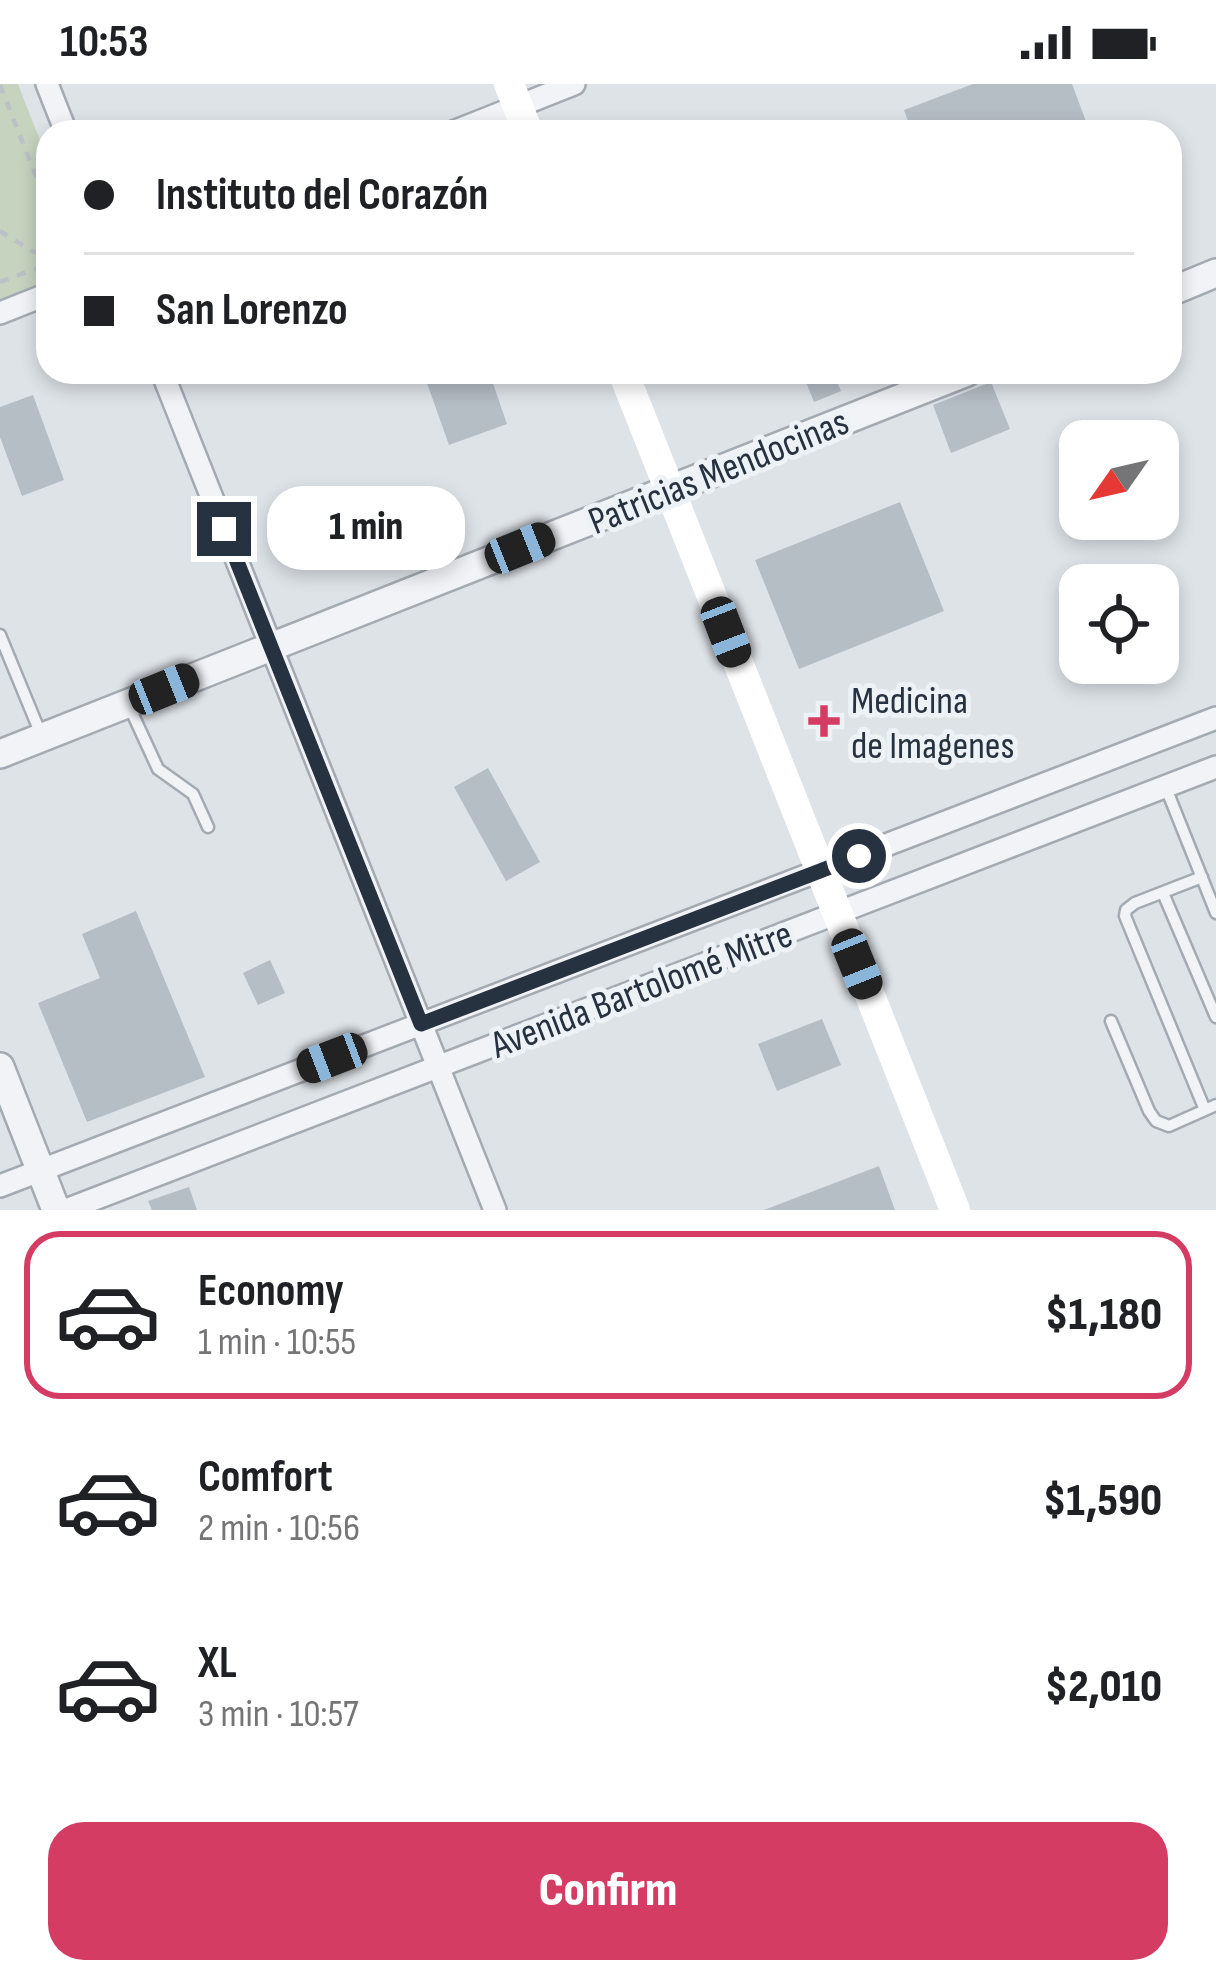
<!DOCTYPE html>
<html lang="en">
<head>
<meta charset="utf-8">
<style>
  :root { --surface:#fff; --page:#f6f6f6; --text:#202124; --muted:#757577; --line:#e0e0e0; --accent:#d43c64 }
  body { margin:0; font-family:"Sofia Sans Condensed",sans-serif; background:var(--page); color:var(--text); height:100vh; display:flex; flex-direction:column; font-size:45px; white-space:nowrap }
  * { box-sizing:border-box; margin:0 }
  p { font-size:39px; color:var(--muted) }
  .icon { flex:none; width:66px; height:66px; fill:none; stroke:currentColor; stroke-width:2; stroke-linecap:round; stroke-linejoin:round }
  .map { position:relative; height:1126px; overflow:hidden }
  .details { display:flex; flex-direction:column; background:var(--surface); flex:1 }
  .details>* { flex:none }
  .guide { position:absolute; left:36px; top:36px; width:1146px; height:264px; border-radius:36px; box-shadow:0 6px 18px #0003; display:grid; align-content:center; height:264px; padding:0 48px; background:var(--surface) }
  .needle { width:78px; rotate:236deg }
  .fabs { position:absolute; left:1059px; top:336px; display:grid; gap:24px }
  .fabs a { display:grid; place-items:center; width:120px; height:120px; border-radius:24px; background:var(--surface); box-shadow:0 6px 18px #0003; font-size:60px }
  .end { position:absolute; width:54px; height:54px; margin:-27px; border:15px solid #263240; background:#fff; box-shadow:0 0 0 6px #fff }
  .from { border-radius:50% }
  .bubble { position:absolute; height:84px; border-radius:36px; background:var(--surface); box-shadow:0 6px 18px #0003; font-size:39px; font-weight:800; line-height:84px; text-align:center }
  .car { position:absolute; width:36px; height:72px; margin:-36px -18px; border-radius:15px; box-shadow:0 0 9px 3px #0007; background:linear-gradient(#222 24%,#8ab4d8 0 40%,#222 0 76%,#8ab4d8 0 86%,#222 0) }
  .guide b { display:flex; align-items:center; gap:42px; height:114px; font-size:45px }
  .guide b+b { border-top:3px solid var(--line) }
  .guide i { width:30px; height:30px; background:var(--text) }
  ul { padding:21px 0 0; list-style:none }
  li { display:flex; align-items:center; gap:36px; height:168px; margin:0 24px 18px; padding:0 24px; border:6px solid transparent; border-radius:36px }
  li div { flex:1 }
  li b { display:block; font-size:45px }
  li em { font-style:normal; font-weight:800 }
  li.current { border-color:var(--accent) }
  li>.icon { width:108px; height:108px; stroke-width:1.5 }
  .primary-button { display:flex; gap:24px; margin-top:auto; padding:24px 48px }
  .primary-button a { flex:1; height:138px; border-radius:36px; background:var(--accent); color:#fff; font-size:48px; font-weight:800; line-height:138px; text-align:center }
  .status { display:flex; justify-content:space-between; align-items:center; height:84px; padding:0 60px; background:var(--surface); direction:ltr }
  .status svg { height:33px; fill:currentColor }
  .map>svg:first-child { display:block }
  .green { fill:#c6d3bf }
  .building { fill:#b5bdc5 }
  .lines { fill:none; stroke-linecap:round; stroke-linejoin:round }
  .service-casing { stroke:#a3aab2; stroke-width:15 }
  .minor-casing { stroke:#a3aab2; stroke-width:26 }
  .tertiary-casing { stroke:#a3aab2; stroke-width:32 }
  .path { stroke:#bcc1c7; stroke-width:4.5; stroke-dasharray:9 9; stroke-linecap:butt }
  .service { stroke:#f1f3f6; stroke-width:10 }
  .minor { stroke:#f1f3f6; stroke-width:21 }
  .tertiary { stroke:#f1f3f6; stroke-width:27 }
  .secondary { stroke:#fff; stroke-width:30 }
  .route { stroke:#263240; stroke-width:15 }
  .poi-dot { fill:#d43c64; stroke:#edf2f6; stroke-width:4.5 }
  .labels { text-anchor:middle; stroke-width:10; stroke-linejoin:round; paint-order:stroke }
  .street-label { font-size:39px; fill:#263240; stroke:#edf2f6 }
  .poi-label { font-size:39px; fill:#263240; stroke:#edf2f6; text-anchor:start }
</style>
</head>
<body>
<div class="status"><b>10:53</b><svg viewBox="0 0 49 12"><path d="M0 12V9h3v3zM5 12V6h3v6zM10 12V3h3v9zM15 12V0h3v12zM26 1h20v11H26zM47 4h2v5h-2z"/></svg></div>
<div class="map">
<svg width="1216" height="1126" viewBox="0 0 1216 1126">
  <rect width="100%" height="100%" fill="#dee3e8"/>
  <path class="green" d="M0,0H18L48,77V197L0,215Z"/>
  <path class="building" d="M973,0H1072L1090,48H912L904,26Z
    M423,288H489L507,340L449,361Z
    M802,288H833L841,307L814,318Z
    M991,298L1010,345L951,369L933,321Z
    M33,311L64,396L22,412L0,353V323Z
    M900,418L944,527L799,585L755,476Z
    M488,684L540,778L506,797L454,703Z
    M136,827L205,993L87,1038L38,919L100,894L82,850Z
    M270,876L285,909L258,921L243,889Z
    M822,935L841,981L777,1007L758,960Z
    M879,1082L895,1126H764Z
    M189,1103L197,1126H152L148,1117Z"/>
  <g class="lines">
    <defs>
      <path id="service" d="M0,551L42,653
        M129,622L158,685L193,710L208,743
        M1166,704L1216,829
        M1202,793L1135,819L1126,826L1125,832L1205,1026
        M1163,809L1216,933
        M1111,937L1149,1027L1156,1037L1169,1042L1216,1021"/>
      <path id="minor" d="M47,0L66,48
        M453,48L574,0
        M0,229L48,210
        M162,288L495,1126
        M0,1102L1216,634
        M66,1126L1216,683"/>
      <path id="tertiary" d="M1170,208L1216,189
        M0,670L967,288
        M0,983L56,1126"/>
    </defs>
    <use href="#service" class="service-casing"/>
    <use href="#minor" class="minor-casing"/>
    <use href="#tertiary" class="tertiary-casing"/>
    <path class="path" d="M0,1L48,123
      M0,147L32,167L48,172
      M0,198L48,180"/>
    <use href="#service" class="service"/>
    <use href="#minor" class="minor"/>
    <use href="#tertiary" class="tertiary"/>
    <path class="secondary" d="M509,0L528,48
      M623,288L955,1126"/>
  </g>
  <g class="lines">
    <path class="route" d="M224,445L421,940L859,772"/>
  </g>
  <path class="poi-dot" d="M818 619h12v12h12v12h-12v12h-12v-12h-12v-12h12z"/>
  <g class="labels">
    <g class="street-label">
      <text transform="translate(718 386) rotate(-22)" y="14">Patricias Mendocinas</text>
      <text transform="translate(641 904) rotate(-21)" y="14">Avenida Bartolomé Mitre</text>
    </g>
    <g class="poi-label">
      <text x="851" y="629">Medicina<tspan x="851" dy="45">de Imagenes</tspan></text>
    </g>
  </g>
</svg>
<div class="fabs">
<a><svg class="needle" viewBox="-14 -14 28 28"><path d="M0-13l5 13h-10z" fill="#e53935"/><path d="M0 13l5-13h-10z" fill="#757577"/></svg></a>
<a><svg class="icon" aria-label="locate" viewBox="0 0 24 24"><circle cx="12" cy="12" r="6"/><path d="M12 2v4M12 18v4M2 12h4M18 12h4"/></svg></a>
</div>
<i class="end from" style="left:859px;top:772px"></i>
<i class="end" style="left:224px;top:445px"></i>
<div class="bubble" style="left:267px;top:402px;width:198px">1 min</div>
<i class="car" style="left:520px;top:464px;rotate:68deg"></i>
<i class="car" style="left:726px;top:548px;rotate:159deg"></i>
<i class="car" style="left:164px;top:605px;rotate:68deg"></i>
<i class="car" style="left:857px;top:880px;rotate:158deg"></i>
<i class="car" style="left:332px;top:974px;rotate:249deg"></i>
<div class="guide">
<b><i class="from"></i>Instituto del Corazón</b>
<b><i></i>San Lorenzo</b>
</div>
</div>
<section class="details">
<ul>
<li class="current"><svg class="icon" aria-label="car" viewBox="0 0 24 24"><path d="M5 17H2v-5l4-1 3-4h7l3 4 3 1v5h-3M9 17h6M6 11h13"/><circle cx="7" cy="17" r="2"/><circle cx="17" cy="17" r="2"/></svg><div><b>Economy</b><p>1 min · 10:55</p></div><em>$1,180</em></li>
<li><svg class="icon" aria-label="car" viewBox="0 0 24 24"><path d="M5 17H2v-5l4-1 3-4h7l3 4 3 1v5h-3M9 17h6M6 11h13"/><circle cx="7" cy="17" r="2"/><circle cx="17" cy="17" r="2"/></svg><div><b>Comfort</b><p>2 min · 10:56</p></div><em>$1,590</em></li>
<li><svg class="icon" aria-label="car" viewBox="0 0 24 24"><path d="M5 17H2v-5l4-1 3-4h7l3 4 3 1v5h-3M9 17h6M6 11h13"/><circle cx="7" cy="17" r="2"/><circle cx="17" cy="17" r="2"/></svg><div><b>XL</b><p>3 min · 10:57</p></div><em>$2,010</em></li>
</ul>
<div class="primary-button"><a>Confirm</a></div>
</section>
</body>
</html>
